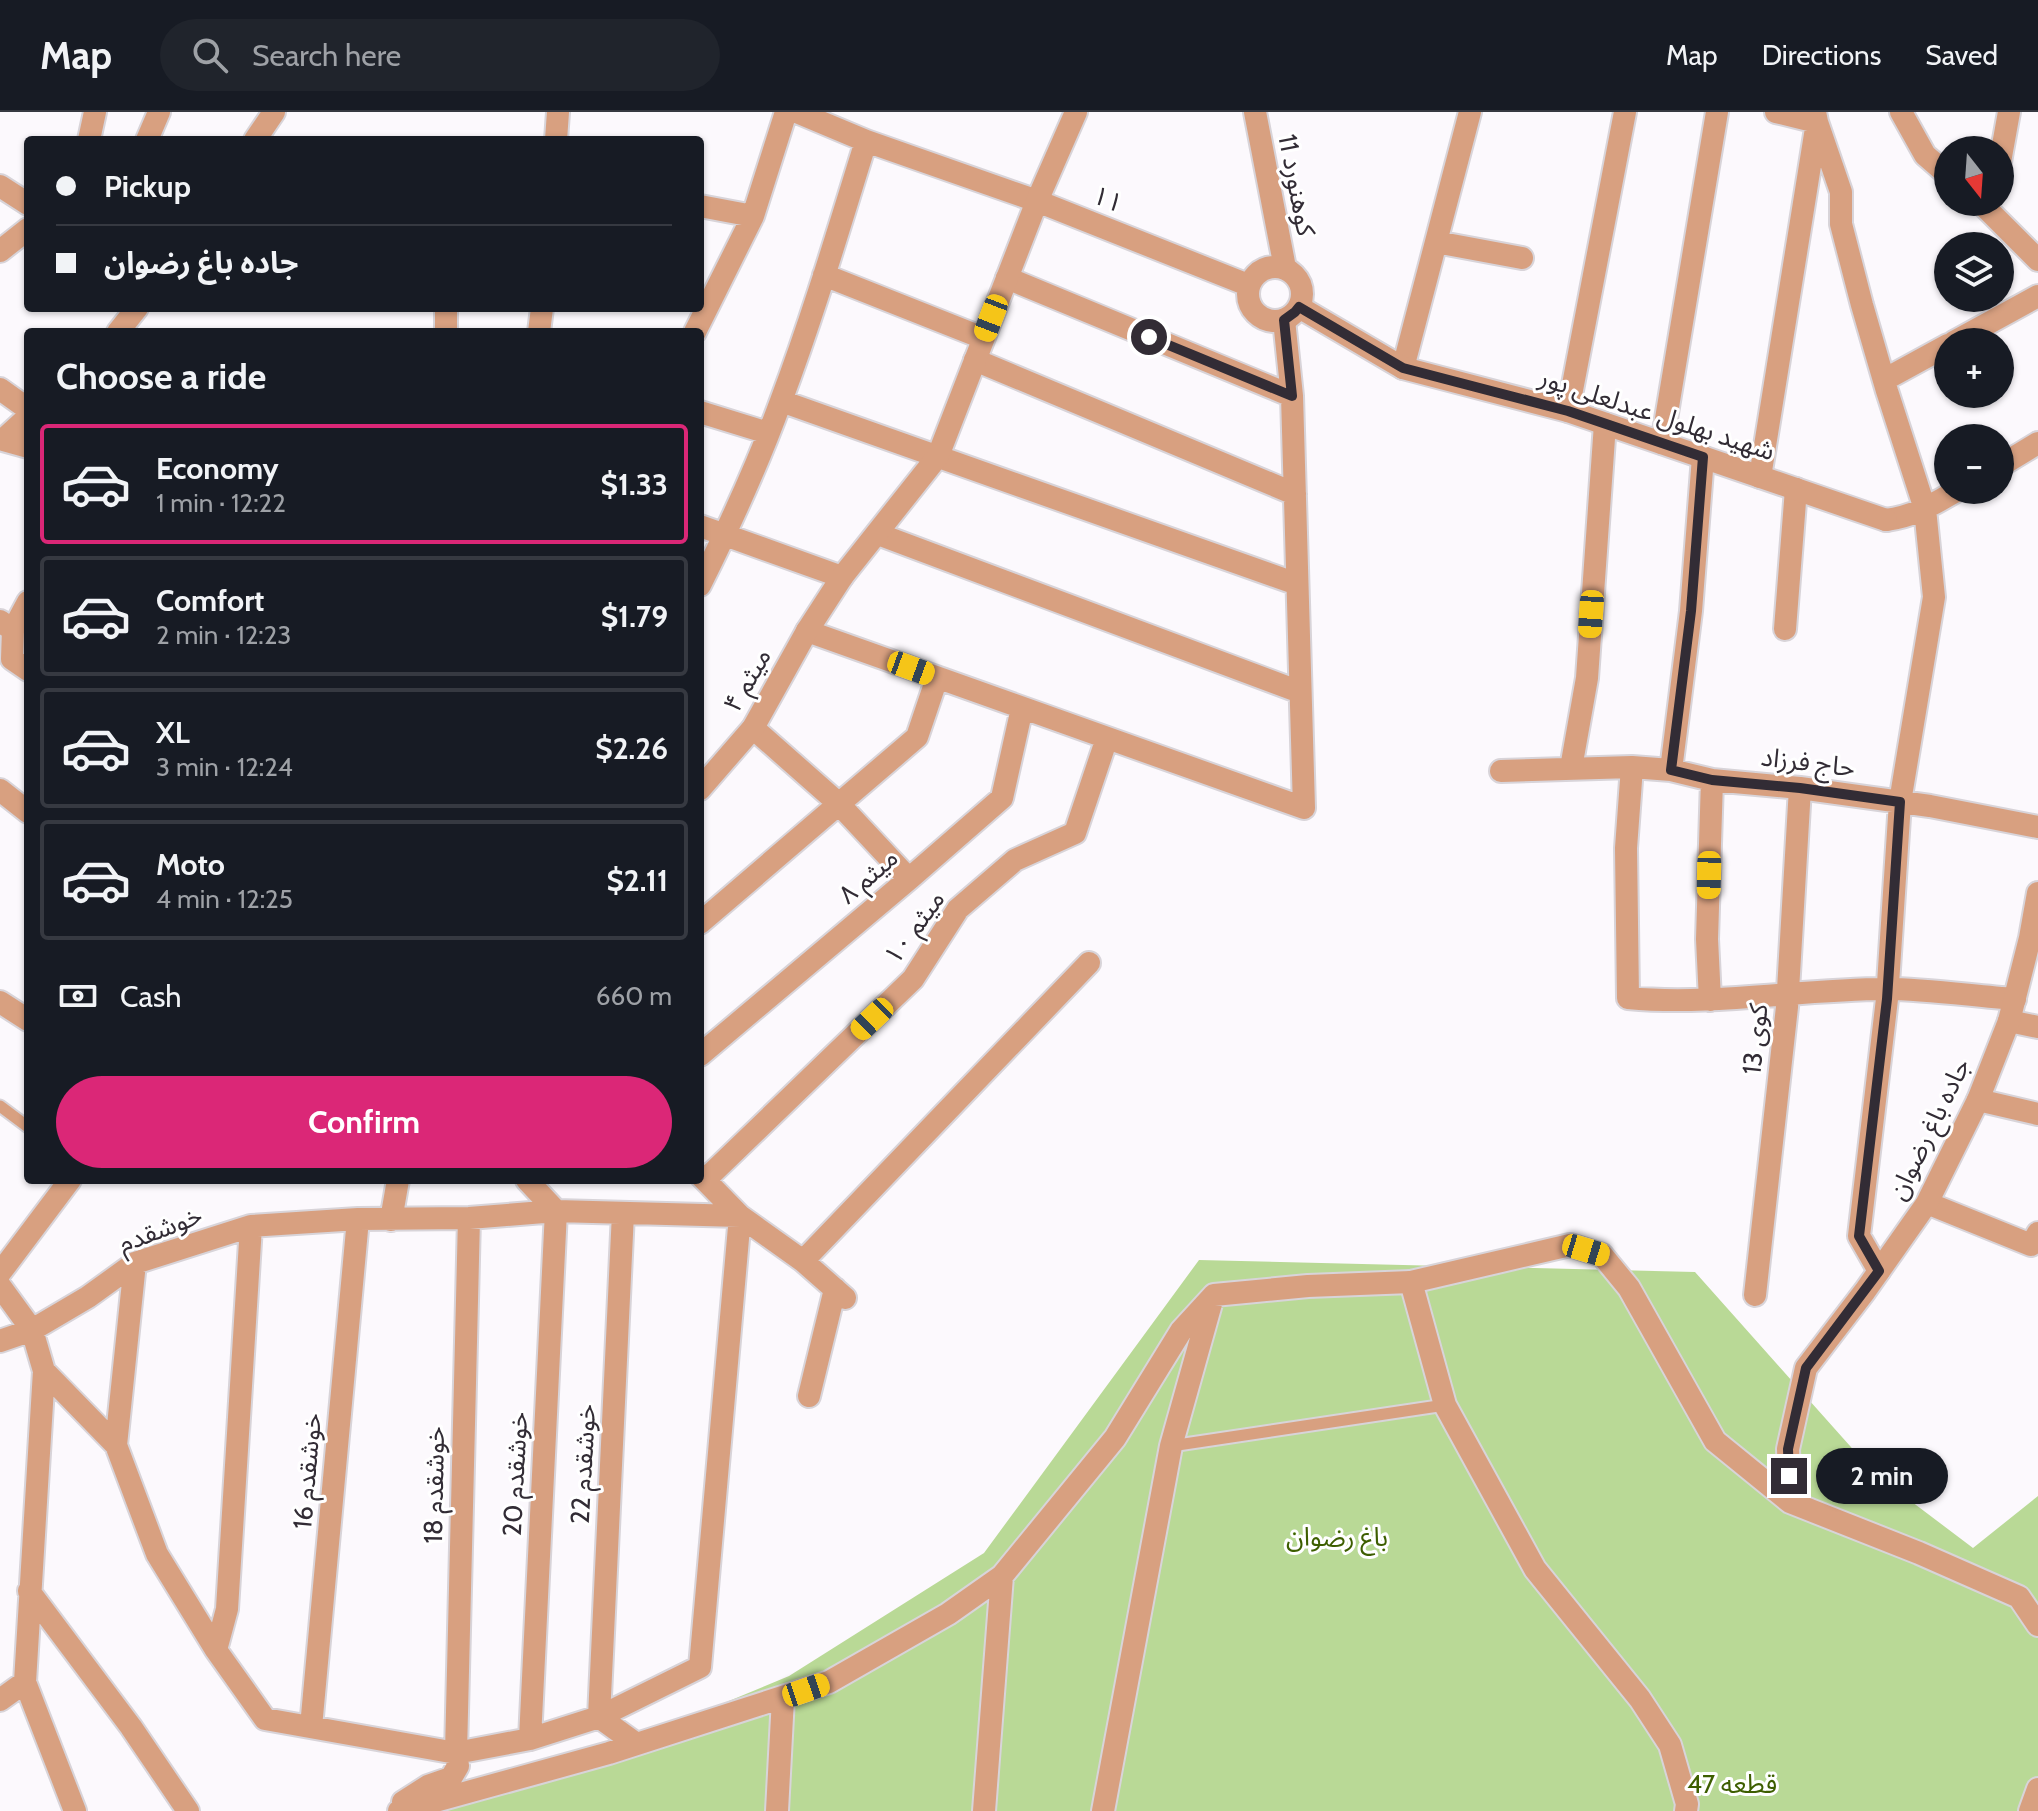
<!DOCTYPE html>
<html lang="en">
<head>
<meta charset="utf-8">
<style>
  :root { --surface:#171b24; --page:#20242c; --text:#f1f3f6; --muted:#9ea1a6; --line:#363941; --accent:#db2777 }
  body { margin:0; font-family:Cabin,"Noto Sans Arabic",sans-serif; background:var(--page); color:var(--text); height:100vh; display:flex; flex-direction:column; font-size:30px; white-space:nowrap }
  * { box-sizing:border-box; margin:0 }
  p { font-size:26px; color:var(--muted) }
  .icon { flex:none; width:44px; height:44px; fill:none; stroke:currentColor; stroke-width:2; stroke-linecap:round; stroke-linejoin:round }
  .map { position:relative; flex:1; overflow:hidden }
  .side { position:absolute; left:24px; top:216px; width:680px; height:856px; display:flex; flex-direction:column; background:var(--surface); border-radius:8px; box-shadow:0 2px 6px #0004 }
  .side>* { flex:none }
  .hud { position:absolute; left:24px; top:24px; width:680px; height:176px; border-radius:8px; box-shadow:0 2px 6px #0004; display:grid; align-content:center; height:176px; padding:0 32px; background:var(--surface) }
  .needle { width:52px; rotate:163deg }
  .tools { position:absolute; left:1934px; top:24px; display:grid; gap:16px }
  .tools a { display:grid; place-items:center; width:80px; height:80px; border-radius:50%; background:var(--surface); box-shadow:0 2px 6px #0004; font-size:40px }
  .end { position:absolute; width:36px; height:36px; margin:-18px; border:10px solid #322c35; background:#fff; box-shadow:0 0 0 4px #fff }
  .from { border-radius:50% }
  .bubble { position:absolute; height:56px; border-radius:28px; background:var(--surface); box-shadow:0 2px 6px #0004; font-size:26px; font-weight:700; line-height:56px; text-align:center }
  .car { position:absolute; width:24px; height:48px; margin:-24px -12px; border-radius:10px; box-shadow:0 0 6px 2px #0007; background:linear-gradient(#f5c518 24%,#345 0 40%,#f5c518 0 76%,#345 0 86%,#f5c518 0) }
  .hud b { display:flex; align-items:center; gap:28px; height:76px; font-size:30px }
  .hud b+b { border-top:2px solid var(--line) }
  .hud i { width:20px; height:20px; background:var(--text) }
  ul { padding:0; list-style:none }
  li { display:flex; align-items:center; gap:24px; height:120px; margin:0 16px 12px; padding:0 16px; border:4px solid var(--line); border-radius:8px }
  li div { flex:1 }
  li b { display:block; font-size:30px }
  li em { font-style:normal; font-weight:700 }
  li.current { border-color:var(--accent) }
  li>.icon { width:72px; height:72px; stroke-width:1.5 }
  h2 { padding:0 32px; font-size:36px; line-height:96px }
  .pay { display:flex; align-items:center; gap:20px; height:88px; padding:0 32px; font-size:30px }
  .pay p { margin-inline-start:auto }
  .primary-button { display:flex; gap:16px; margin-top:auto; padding:16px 32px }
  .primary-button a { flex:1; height:92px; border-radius:48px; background:var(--accent); color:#fff; font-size:32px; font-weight:700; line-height:92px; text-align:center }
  header { display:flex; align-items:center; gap:48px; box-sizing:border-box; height:112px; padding:0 40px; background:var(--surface); border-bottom:2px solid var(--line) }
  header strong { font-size:38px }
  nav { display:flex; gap:44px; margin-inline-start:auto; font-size:28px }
  .search { width:560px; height:72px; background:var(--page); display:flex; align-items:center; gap:20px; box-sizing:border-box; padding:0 28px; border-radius:44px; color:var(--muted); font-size:30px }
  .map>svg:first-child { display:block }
  .green { fill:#b9d996 }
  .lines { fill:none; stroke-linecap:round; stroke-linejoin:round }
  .service-casing { stroke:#d8d4d9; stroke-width:15 }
  .minor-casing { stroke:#d8d4d9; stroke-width:26 }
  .tertiary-casing { stroke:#d8d4d9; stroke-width:26 }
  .service { stroke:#d8a080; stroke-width:11 }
  .minor { stroke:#d8a080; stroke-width:22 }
  .tertiary { stroke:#d8a080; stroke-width:22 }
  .route { stroke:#322c35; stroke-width:10 }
  .labels { text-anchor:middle; stroke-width:6; stroke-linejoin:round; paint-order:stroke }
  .street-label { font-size:26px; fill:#322c35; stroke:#fff }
  .park-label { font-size:26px; fill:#3d5e00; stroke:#fff }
</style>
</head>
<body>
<header>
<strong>Map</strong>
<div class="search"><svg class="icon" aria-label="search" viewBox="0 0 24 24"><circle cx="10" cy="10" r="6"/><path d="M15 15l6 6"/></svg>Search here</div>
<nav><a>Map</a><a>Directions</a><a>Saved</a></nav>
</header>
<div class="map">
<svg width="2038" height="1699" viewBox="0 0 2038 1699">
  <rect width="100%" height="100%" fill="#fcf9fd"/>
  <path class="green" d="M1199,1148L1695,1160L1875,1362L1973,1436L2038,1384V1699H395L724,1591L789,1564L984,1441Z"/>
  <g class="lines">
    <defs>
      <path id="service" d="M0,994L28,1015
        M1171,1334L1445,1293"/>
      <path id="minor" d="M797,0L866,29L1037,89
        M1815,0L1817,10L1841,80V112L1862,193L1887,279L1925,397L1934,485L1900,690L1887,887L1859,1124L1879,1159
        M89,28L95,0
        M147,28L159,0
        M255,28L274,0
        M2000,50L2009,0
        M0,74L28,92
        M700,94L753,104L786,0
        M1436,130L1522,146
        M0,139L28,117
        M824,163L983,226
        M1007,166L1292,284
        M118,220L137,196
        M446,220V196
        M695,220L753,104
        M1954,230L2038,184
        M975,248L1295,382
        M1403,256L1470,0
        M1884,268L1948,233
        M0,277L28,297
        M781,289L1297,472
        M1568,299L1625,0
        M700,300L768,321
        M28,305L3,328L28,335
        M1662,331L1717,0
        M2000,354L2038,331
        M1760,365L1817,10L1776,0
        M1886,408C1915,404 1932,393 1958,378
        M700,414L842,465
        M878,422L1300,580
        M700,473C730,413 758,352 781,289C813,204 839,116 866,29
        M0,509L13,518L12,547L28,558
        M1785,517L1796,377
        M13,518L28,490
        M807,519L1304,696L1292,284L1284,208
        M753,616L838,691L909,767
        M1632,655L1626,736L1628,886C1714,894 1800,877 1886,877C1929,877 1972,884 2015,887
        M1571,656L1587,566L1605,312
        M1671,658L1691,499L1703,345
        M1501,659L1632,655L1671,658L1712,668L1800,676L1930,694L2038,715
        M0,678L28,700
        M700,811L917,625L937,566
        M1710,888L1707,827L1712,668
        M0,890L28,908
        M2009,909L2038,915
        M700,943L909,767L1002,686L1022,596
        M1978,988L2038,1002
        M700,1063L740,1104L803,1149L845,1186
        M706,1067L913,867L958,797L1015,748L1075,721L1107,626
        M527,1068L556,1099L530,1627
        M1927,1091L2031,1133L2038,1121
        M391,1108L398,1068
        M803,1149L1089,851
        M0,1161L70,1068
        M0,1174L32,1218L44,1259L25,1570L0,1588
        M1755,1183L1787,895L1800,676
        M0,1229L32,1218L88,1185L135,1151L251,1114L358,1107L469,1106L556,1099L740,1104
        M44,1259L116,1333L157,1442L216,1538L265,1607L456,1641L530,1627L599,1605L623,1101
        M809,1284L835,1177
        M116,1333L135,1151
        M29,1479L131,1615L188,1699
        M216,1538L227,1497L251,1114
        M25,1570L75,1699
        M311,1615L358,1107
        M635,1631L599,1605L700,1555L740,1104
        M403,1690L428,1674L451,1666L458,1654L456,1641L469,1106
        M399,1699L609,1641L829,1570L948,1502L1002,1464L1115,1326L1181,1219L1214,1183L1308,1174L1411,1170
        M777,1699L783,1586
        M984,1699L1002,1464
        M1103,1699L1171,1334L1212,1188"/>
      <path id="tertiary" d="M1076,0L1037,89L1248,173
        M1255,0L1285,156
        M1901,0L1925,43L1948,63
        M556,28L558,0
        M1980,90L2038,148
        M1248 182a27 27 0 1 1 54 0a27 27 0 1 1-54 0Z
        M1299,195L1403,256L1568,299L1886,408
        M539,220L542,196
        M700,677L753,616L807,519L842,465L938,344L1037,89
        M1790,1390L1788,1337L1806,1256L1865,1179L1927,1091L1978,988L2009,909L2030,826L2038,781
        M1686,1699L1687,1692L1670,1633L1640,1587L1535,1457L1445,1293L1411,1170L1570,1133L1602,1143L1629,1176L1715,1329L1790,1390L1919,1441L2019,1485L2038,1513
        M2030,1699L2038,1677"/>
    </defs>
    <use href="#service" class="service-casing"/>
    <use href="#minor" class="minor-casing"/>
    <use href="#tertiary" class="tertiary-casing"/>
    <use href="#service" class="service"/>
    <use href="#minor" class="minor"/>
    <use href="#tertiary" class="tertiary"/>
  </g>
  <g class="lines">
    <path class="route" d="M1149,225L1292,284L1284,208L1295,200L1299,195L1403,256L1568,299L1703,345L1691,499L1671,658L1712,668L1800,676L1900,690L1887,887L1859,1124L1879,1159L1806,1256L1788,1337L1789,1364"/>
  </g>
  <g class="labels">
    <g class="street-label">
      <text transform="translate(1297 73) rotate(79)" y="9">کوهنورد 11</text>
      <text transform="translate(1108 87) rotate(22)" y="9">۱۱</text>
      <text transform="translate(1657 302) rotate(18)" y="9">شهید بهلول عبدلعلی پور</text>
      <text transform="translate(747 568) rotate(-60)" y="9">۴ میثم</text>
      <text transform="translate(1808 650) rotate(7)" y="9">حاج فرزاد</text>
      <text transform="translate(868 764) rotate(-41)" y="9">۸ میثم</text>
      <text transform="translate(914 815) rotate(-54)" y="9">۱۰ میثم</text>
      <text transform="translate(1755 927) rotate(-84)" y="9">کوی 13</text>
      <text transform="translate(1929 1017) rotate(-64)" y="9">جاده باغ رضوان</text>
      <text transform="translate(160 1117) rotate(-21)" y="9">خوشقدم</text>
      <text transform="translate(583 1352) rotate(-87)" y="9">خوشقدم 22</text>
      <text transform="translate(307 1359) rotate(-85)" y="9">خوشقدم 16</text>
      <text transform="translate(515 1362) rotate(-87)" y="9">خوشقدم 20</text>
      <text transform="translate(434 1373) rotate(-89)" y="9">خوشقدم 18</text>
    </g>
    <g class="park-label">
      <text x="1337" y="1434">باغ رضوان</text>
      <text x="1732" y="1681">قطعه 47</text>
    </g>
  </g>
</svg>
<div class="tools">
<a><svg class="needle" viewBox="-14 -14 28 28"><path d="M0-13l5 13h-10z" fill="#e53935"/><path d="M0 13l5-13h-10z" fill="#9ea1a6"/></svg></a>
<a><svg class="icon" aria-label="layers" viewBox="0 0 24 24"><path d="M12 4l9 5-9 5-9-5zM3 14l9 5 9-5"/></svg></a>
<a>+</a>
<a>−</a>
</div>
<i class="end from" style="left:1149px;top:225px"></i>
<i class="end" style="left:1789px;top:1364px"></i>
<div class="bubble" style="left:1816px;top:1336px;width:132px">2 min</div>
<i class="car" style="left:991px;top:206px;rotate:201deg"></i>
<i class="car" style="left:1591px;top:502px;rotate:184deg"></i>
<i class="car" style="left:911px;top:556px;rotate:110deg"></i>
<i class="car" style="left:1709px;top:763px;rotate:181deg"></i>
<i class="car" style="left:872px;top:907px;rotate:226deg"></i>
<i class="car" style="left:1586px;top:1138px;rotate:107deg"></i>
<i class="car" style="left:806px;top:1578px;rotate:71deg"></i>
<div class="hud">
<b><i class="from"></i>Pickup</b>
<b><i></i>جاده باغ رضوان</b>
</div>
<section class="side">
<h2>Choose a ride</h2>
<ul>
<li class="current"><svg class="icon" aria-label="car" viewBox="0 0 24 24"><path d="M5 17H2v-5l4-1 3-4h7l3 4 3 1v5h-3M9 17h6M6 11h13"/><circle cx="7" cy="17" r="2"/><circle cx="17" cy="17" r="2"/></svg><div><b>Economy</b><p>1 min · 12:22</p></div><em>$1.33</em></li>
<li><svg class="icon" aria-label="car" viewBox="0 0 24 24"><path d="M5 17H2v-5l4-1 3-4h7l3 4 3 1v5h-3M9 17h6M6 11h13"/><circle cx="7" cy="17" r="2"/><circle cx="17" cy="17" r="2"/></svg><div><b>Comfort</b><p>2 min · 12:23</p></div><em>$1.79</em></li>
<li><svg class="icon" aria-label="car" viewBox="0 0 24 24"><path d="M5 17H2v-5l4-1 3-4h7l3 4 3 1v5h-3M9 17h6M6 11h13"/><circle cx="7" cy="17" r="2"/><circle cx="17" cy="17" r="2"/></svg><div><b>XL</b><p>3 min · 12:24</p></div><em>$2.26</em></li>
<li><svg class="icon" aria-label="car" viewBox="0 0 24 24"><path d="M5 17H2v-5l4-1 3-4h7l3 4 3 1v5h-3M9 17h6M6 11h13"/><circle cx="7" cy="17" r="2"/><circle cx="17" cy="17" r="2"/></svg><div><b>Moto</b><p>4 min · 12:25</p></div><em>$2.11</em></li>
</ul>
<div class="pay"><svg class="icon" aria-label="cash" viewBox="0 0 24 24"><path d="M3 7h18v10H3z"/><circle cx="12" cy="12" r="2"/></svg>Cash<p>660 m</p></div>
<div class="primary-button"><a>Confirm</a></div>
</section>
</div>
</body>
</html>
